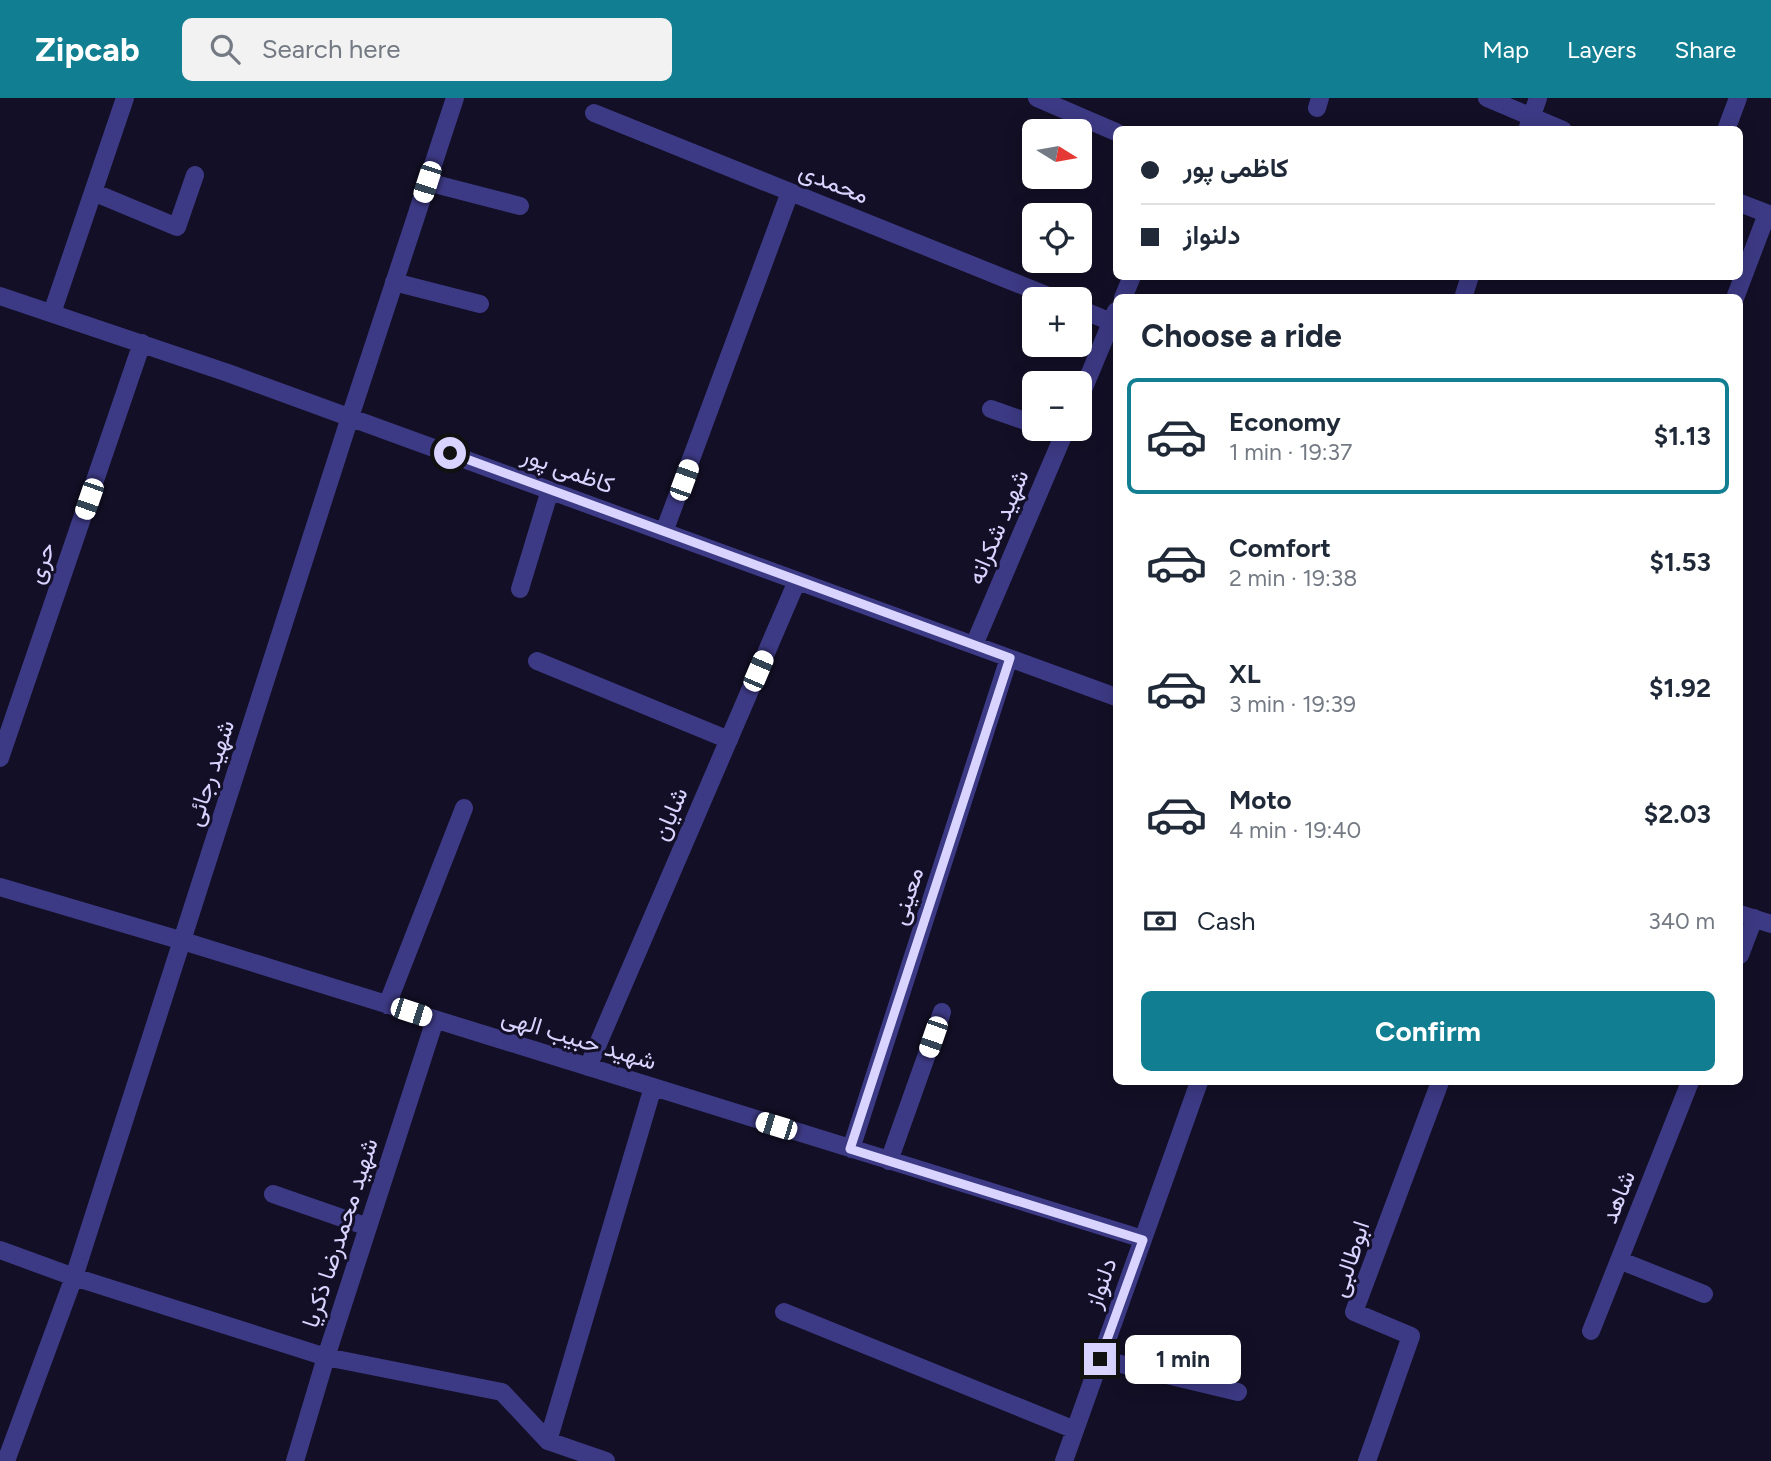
<!DOCTYPE html>
<html lang="en">
<head>
<meta charset="utf-8">
<style>
  :root { --surface:#fff; --page:#f2f2f3; --text:#1f2937; --muted:#747a83; --line:#e0e1e3; --accent:#117e91 }
  body { margin:0; font-family:Figtree,Vazirmatn,sans-serif; background:var(--page); color:var(--text); height:100vh; display:flex; flex-direction:column; font-size:26px; white-space:nowrap }
  * { box-sizing:border-box; margin:0 }
  p { font-size:23px; color:var(--muted) }
  .icon { flex:none; width:38px; height:38px; fill:none; stroke:currentColor; stroke-width:2; stroke-linecap:round; stroke-linejoin:round }
  .map { position:relative; flex:1; overflow:hidden }
  .sheet { position:absolute; left:1113px; top:196px; width:630px; height:791px; display:flex; flex-direction:column; background:var(--surface); border-radius:10px; box-shadow:0 4px 18px #0003 }
  .sheet>* { flex:none }
  .banner { position:absolute; left:1113px; top:28px; width:630px; height:154px; border-radius:10px; box-shadow:0 4px 18px #0003; display:grid; align-content:center; height:154px; padding:0 28px; background:var(--surface) }
  .needle { width:46px; rotate:101deg }
  .tools { position:absolute; left:1022px; top:21px; display:grid; gap:14px }
  .tools a { display:grid; place-items:center; width:70px; height:70px; border-radius:10px; background:var(--surface); box-shadow:0 4px 18px #0003; font-size:35px }
  .end { position:absolute; width:32px; height:32px; margin:-16px; border:9px solid #d9d4ff; background:#111; box-shadow:0 0 0 4px #111 }
  .from { border-radius:50% }
  .bubble { position:absolute; height:49px; border-radius:10px; background:var(--surface); box-shadow:0 4px 18px #0003; font-size:23px; font-weight:700; line-height:49px; text-align:center }
  .car { position:absolute; width:21px; height:42px; margin:-21px -10px; border-radius:9px; box-shadow:0 0 5px 2px #0007; background:linear-gradient(#fff 24%,#345 0 40%,#fff 0 76%,#345 0 86%,#fff 0) }
  .banner b { display:flex; align-items:center; gap:24px; height:66px; font-size:26px }
  .banner b+b { border-top:2px solid var(--line) }
  .banner i { width:18px; height:18px; background:var(--text) }
  ul { padding:0; list-style:none }
  li { display:flex; align-items:center; gap:21px; height:116px; margin:0 14px 10px; padding:0 14px; border:4px solid transparent; border-radius:10px }
  li div { flex:1 }
  li b { display:block; font-size:26px }
  li em { font-style:normal; font-weight:700 }
  li.selected { border-color:var(--accent) }
  li>.icon { width:63px; height:63px; stroke-width:1.5 }
  h2 { padding:0 28px; font-size:32px; line-height:84px }
  .pay { display:flex; align-items:center; gap:18px; height:77px; padding:0 28px; font-size:26px }
  .pay p { margin-inline-start:auto }
  .button { display:flex; gap:14px; margin-top:auto; padding:14px 28px }
  .button a { flex:1; height:80px; border-radius:10px; background:var(--accent); color:#fff; font-size:28px; font-weight:700; line-height:80px; text-align:center }
  header { display:flex; align-items:center; gap:42px; box-sizing:border-box; height:98px; padding:0 35px; background:var(--accent); color:#fff }
  header strong { font-size:33px }
  nav { display:flex; gap:38px; margin-inline-start:auto; font-size:24px }
  .search { width:490px; height:63px; background:var(--page); display:flex; align-items:center; gap:18px; box-sizing:border-box; padding:0 24px; border-radius:10px; color:var(--muted); font-size:26px }
  .map>svg:first-child { display:block }
  .lines { fill:none; stroke-linecap:round; stroke-linejoin:round }
  .minor { stroke:#3d3a85; stroke-width:18 }
  .route { stroke:#d9d4ff; stroke-width:9 }
  .labels { text-anchor:middle; stroke-width:6; stroke-linejoin:round; paint-order:stroke }
  .street-label { font-size:24px; fill:#d9d4ff; stroke:#130f26 }
</style>
</head>
<body>
<header>
<strong>Zipcab</strong>
<div class="search"><svg class="icon" aria-label="search" viewBox="0 0 24 24"><circle cx="10" cy="10" r="6"/><path d="M15 15l6 6"/></svg>Search here</div>
<nav><a>Map</a><a>Layers</a><a>Share</a></nav>
</header>
<div class="map">
<svg width="1771" height="1363" viewBox="0 0 1771 1363">
  <rect width="100%" height="100%" fill="#130f26"/>
  <g class="lines">
    <path class="minor" d="M1037,0L1116,34
      M1487,0L1563,32
      M1317,10L1320,0
      M594,15L1056,201
      M1527,32L1538,0
      M1726,32L1738,0
      M427,84L520,108
      M93,94L177,129L195,77
      M1740,105L1771,117
      M394,184L480,206
      M0,198L228,275L1116,599
      M1123,200L1132,178
      M1463,200L1470,178
      M1735,200L1767,116
      M1080,211L1116,226
      M52,215L125,0
      M1080,299L1116,213
      M991,311L1034,326
      M664,434L790,94
      M520,491L550,392
      M974,547L1066,331
      M537,563L729,642
      M0,660L142,245
      M0,789L183,843L1143,1141
      M1740,816L1771,826
      M1740,857L1754,820
      M387,907L464,710
      M588,969L797,483
      M851,1051L1009,560
      M889,1063L942,914
      M273,1096L368,1129
      M0,1152L74,1179L326,1259L502,1294L548,1343L606,1363
      M1619,1162L1704,1196
      M784,1214L1075,1332
      M1591,1233L1690,984
      M1100,1261L1238,1294
      M548,1343L653,989
      M6,1363L74,1179L350,319L455,0
      M295,1363L326,1259L435,922
      M1064,1363L1199,984
      M1367,1363L1411,1238L1354,1214L1440,984"/>
  </g>
  <g class="lines">
    <path class="route" d="M450,355L1010,560L850,1051L1143,1142L1100,1261"/>
  </g>
  <g class="labels">
    <g class="street-label">
      <text transform="translate(834 85) rotate(22)" y="8">محمدی</text>
      <text transform="translate(568 372) rotate(20)" y="8">کاظمی پور</text>
      <text transform="translate(998 429) rotate(-67)" y="8">شهید شکرانه</text>
      <text transform="translate(41 465) rotate(-71)" y="8">حری</text>
      <text transform="translate(210 675) rotate(-72)" y="8">شهید رجائی</text>
      <text transform="translate(670 716) rotate(-67)" y="8">شایان</text>
      <text transform="translate(907 798) rotate(-72)" y="8">معینی</text>
      <text transform="translate(579 941) rotate(17)" y="8">شهید حبیب الهی</text>
      <text transform="translate(1618 1099) rotate(-68)" y="8">شاهد</text>
      <text transform="translate(340 1135) rotate(-72)" y="8">شهید محمدرضا ذکریا</text>
      <text transform="translate(1350 1161) rotate(-72)" y="8">ابوطالبی</text>
      <text transform="translate(1101 1185) rotate(-70)" y="8">دلنواز</text>
    </g>
  </g>
</svg>
<div class="tools">
<a><svg class="needle" viewBox="-14 -14 28 28"><path d="M0-13l5 13h-10z" fill="#e53935"/><path d="M0 13l5-13h-10z" fill="#747a83"/></svg></a>
<a><svg class="icon" aria-label="locate" viewBox="0 0 24 24"><circle cx="12" cy="12" r="6"/><path d="M12 2v4M12 18v4M2 12h4M18 12h4"/></svg></a>
<a>+</a>
<a>−</a>
</div>
<i class="end from" style="left:450px;top:355px"></i>
<i class="end" style="left:1100px;top:1261px"></i>
<div class="bubble" style="left:1125px;top:1237px;width:116px">1 min</div>
<i class="car" style="left:427px;top:84px;rotate:198deg"></i>
<i class="car" style="left:684px;top:382px;rotate:20deg"></i>
<i class="car" style="left:89px;top:401px;rotate:199deg"></i>
<i class="car" style="left:758px;top:573px;rotate:23deg"></i>
<i class="car" style="left:411px;top:914px;rotate:108deg"></i>
<i class="car" style="left:933px;top:939px;rotate:199deg"></i>
<i class="car" style="left:776px;top:1028px;rotate:287deg"></i>
<div class="banner">
<b><i class="from"></i>کاظمی پور</b>
<b><i></i>دلنواز</b>
</div>
<section class="sheet">
<h2>Choose a ride</h2>
<ul>
<li class="selected"><svg class="icon" aria-label="car" viewBox="0 0 24 24"><path d="M5 17H2v-5l4-1 3-4h7l3 4 3 1v5h-3M9 17h6M6 11h13"/><circle cx="7" cy="17" r="2"/><circle cx="17" cy="17" r="2"/></svg><div><b>Economy</b><p>1 min · 19:37</p></div><em>$1.13</em></li>
<li><svg class="icon" aria-label="car" viewBox="0 0 24 24"><path d="M5 17H2v-5l4-1 3-4h7l3 4 3 1v5h-3M9 17h6M6 11h13"/><circle cx="7" cy="17" r="2"/><circle cx="17" cy="17" r="2"/></svg><div><b>Comfort</b><p>2 min · 19:38</p></div><em>$1.53</em></li>
<li><svg class="icon" aria-label="car" viewBox="0 0 24 24"><path d="M5 17H2v-5l4-1 3-4h7l3 4 3 1v5h-3M9 17h6M6 11h13"/><circle cx="7" cy="17" r="2"/><circle cx="17" cy="17" r="2"/></svg><div><b>XL</b><p>3 min · 19:39</p></div><em>$1.92</em></li>
<li><svg class="icon" aria-label="car" viewBox="0 0 24 24"><path d="M5 17H2v-5l4-1 3-4h7l3 4 3 1v5h-3M9 17h6M6 11h13"/><circle cx="7" cy="17" r="2"/><circle cx="17" cy="17" r="2"/></svg><div><b>Moto</b><p>4 min · 19:40</p></div><em>$2.03</em></li>
</ul>
<div class="pay"><svg class="icon" aria-label="cash" viewBox="0 0 24 24"><path d="M3 7h18v10H3z"/><circle cx="12" cy="12" r="2"/></svg>Cash<p>340 m</p></div>
<div class="button"><a>Confirm</a></div>
</section>
</div>
</body>
</html>
